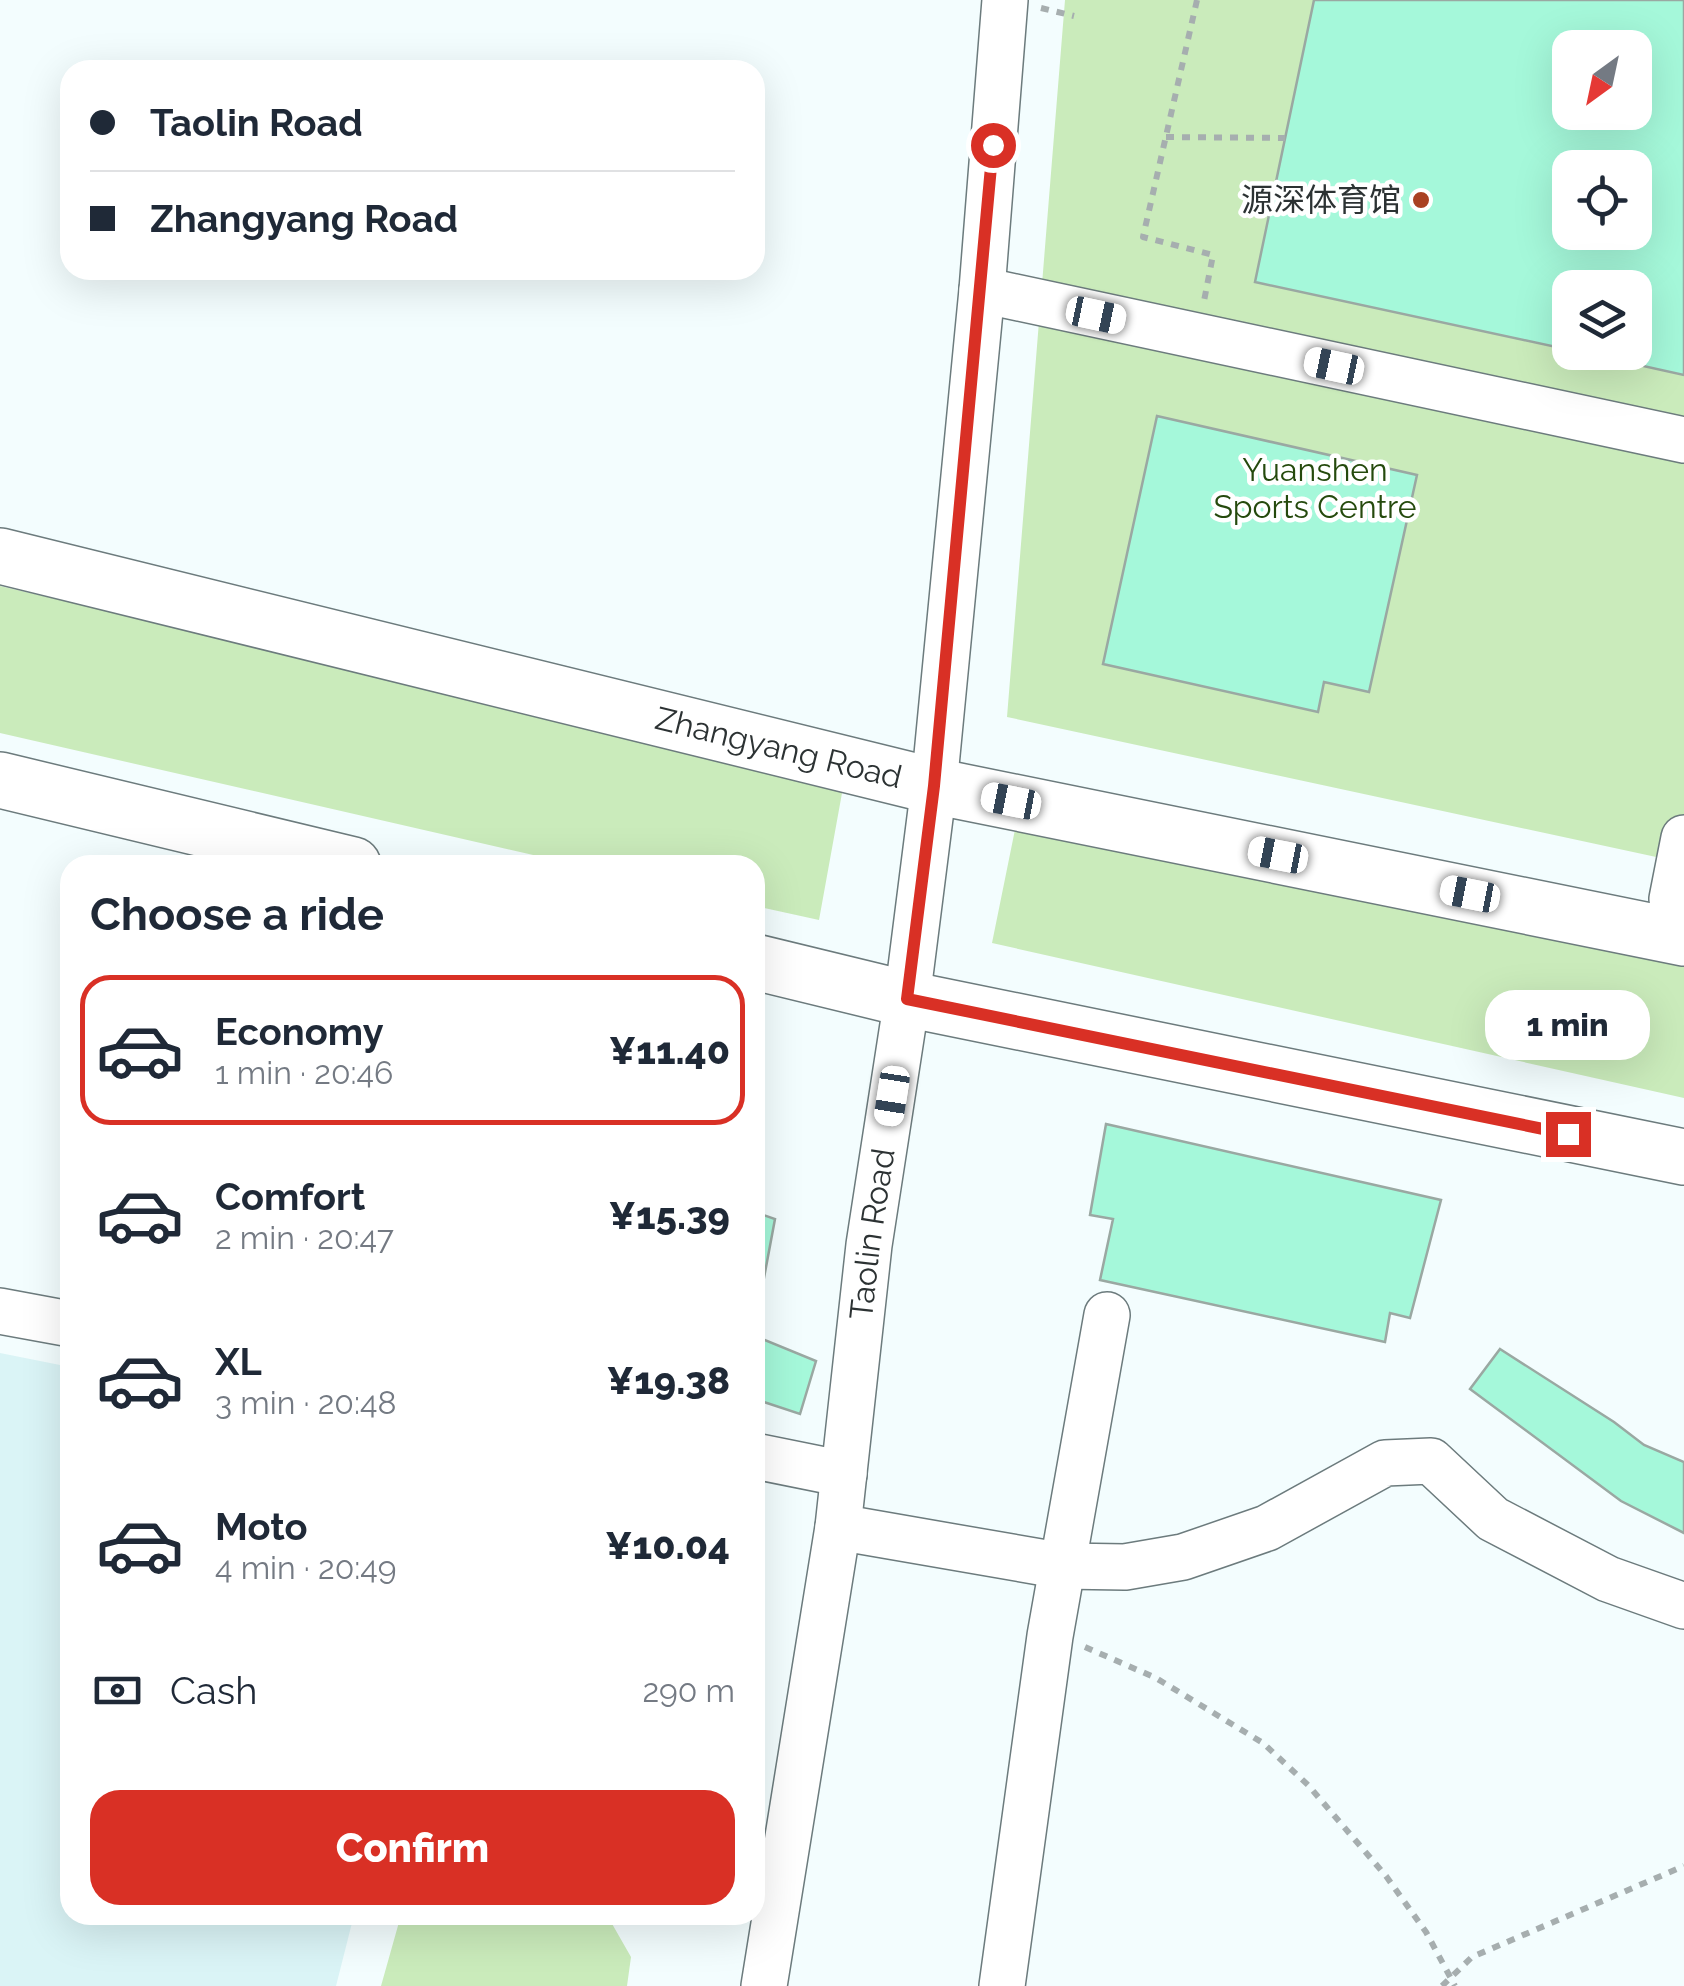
<!DOCTYPE html>
<html lang="en">
<head>
<meta charset="utf-8">
<style>
  :root { --surface:#fff; --page:#f6f6f7; --text:#1f2937; --muted:#747a83; --line:#e0e1e3; --accent:#d93025 }
  body { margin:0; font-family:Raleway,"Noto Sans SC",sans-serif; background:var(--page); color:var(--text); height:100vh; display:flex; flex-direction:column; font-size:38px; white-space:nowrap }
  * { box-sizing:border-box; margin:0 }
  p { font-size:32px; color:var(--muted) }
  .icon { flex:none; width:55px; height:55px; fill:none; stroke:currentColor; stroke-width:2; stroke-linecap:round; stroke-linejoin:round }
  .map { position:relative; flex:1; overflow:hidden }
  .side { position:absolute; left:60px; top:855px; width:705px; height:1070px; display:flex; flex-direction:column; background:var(--surface); border-radius:30px; box-shadow:0 10px 40px #0002 }
  .side>* { flex:none }
  .hud { position:absolute; left:60px; top:60px; width:705px; height:220px; border-radius:30px; box-shadow:0 10px 40px #0002; display:grid; align-content:center; height:220px; padding:0 30px; background:var(--surface) }
  .needle { width:65px; rotate:213deg }
  .tools { position:absolute; left:1552px; top:30px; display:grid; gap:20px }
  .tools a { display:grid; place-items:center; width:100px; height:100px; border-radius:20px; background:var(--surface); box-shadow:0 10px 40px #0002; font-size:50px }
  .end { position:absolute; width:45px; height:45px; margin:-22px; border:12px solid #d93025; background:#fff; box-shadow:0 0 0 5px #fff }
  .from { border-radius:50% }
  .bubble { position:absolute; height:70px; border-radius:30px; background:var(--surface); box-shadow:0 10px 40px #0002; font-size:32px; font-weight:800; line-height:70px; text-align:center }
  .car { position:absolute; width:30px; height:60px; margin:-30px -15px; border-radius:12px; box-shadow:0 0 8px 2px #0007; background:linear-gradient(#fff 24%,#345 0 40%,#fff 0 76%,#345 0 86%,#fff 0) }
  .hud b { display:flex; align-items:center; gap:35px; height:95px; font-size:38px }
  .hud b+b { border-top:2px solid var(--line) }
  .hud i { width:25px; height:25px; background:var(--text) }
  ul { padding:0; list-style:none }
  li { display:flex; align-items:center; gap:30px; height:150px; margin:0 20px 15px; padding:0 10px; border:5px solid transparent; border-radius:30px }
  li div { flex:1 }
  li b { display:block; font-size:38px }
  li em { font-style:normal; font-weight:800 }
  li.on { border-color:var(--accent) }
  li>.icon { width:90px; height:90px; stroke-width:1.5 }
  h2 { padding:0 30px; font-size:45px; line-height:120px }
  .pay { display:flex; align-items:center; gap:25px; height:110px; padding:0 30px; font-size:38px }
  .pay p { margin-inline-start:auto }
  .cta { display:flex; gap:20px; margin-top:auto; padding:20px 30px }
  .cta a { flex:1; height:115px; border-radius:30px; background:var(--accent); color:#fff; font-size:40px; font-weight:800; line-height:115px; text-align:center }
  .map>svg:first-child { display:block }
  .built { fill:#daf4f6 }
  .green { fill:#caebbb; fill-rule:evenodd }
  .building { fill:#a5f8da; stroke:#9aa8a2; stroke-width:2.5; fill-rule:evenodd }
  .lines { fill:none; stroke-linecap:round; stroke-linejoin:round }
  .minor-casing { stroke:#6c7b7d; stroke-width:48 }
  .major-casing { stroke:#6c7b7d; stroke-width:58 }
  .path { stroke:#a6aeaf; stroke-width:6; stroke-dasharray:8 8; stroke-linecap:butt }
  .minor { stroke:#fff; stroke-width:45 }
  .major { stroke:#fff; stroke-width:55 }
  .route { stroke:#d93025; stroke-width:12 }
  .poi-dot { fill:#a94122; stroke:#fff; stroke-width:4 }
  .labels { text-anchor:middle; stroke-width:9; stroke-linejoin:round; paint-order:stroke }
  .poi-label { font-size:32px; fill:#2c3233; stroke:#fff; text-anchor:end }
  .park-label { font-size:32px; fill:#254a0d; stroke:#fff }
  .street-label { font-size:32px; fill:#2c3233; stroke:#fff }
</style>
</head>
<body>
<div class="map">
<svg width="1684" height="1986" viewBox="0 0 1684 1986">
  <rect width="100%" height="100%" fill="#f3fdfe"/>
  <path class="built" d="M0,1353L70,1367V1915H354L336,1986H0Z"/>
  <path class="green" d="M1065,0H1684V863L1007,717ZM1570,48H1635V112H1570ZM1570,168H1635V232H1570ZM1570,288H1635V352H1570Z
    M0,586L844,782L819,920L755,906V865H577L0,733Z
    M1021,800L1684,951V1098L992,943Z
    M401,1915H607L631,1957L627,1986H381Z"/>
  <path class="building" d="M1314,0H1684V375L1580,352H1635V288H1570V350L1255,282ZM1570,48H1635V112H1570ZM1570,168H1635V232H1570Z
    M1157,416L1417,475L1369,692L1324,682L1318,712L1103,664Z
    M1106,1124L1441,1200L1410,1318L1390,1313L1385,1342L1100,1280L1113,1219L1090,1215Z
    M755,1212L775,1219L755,1326Z
    M755,1336L816,1361L800,1414L755,1399Z
    M1500,1349L1614,1422L1644,1445L1684,1462V1533L1621,1501L1470,1389Z"/>
  <g class="lines">
    <defs>
      <g id="minor">
        <path d="M982,290L1684,440"/>
        <path d="M1672,899L1684,838"/>
        <path d="M0,1311L70,1324"/>
        <path d="M755,1456L844,1474"/>
        <path d="M838,1527L1063,1566L1125,1567L1183,1557L1267,1528L1385,1463L1431,1461L1493,1519L1608,1579L1684,1606"/>
        <path id="s1" d="M764,1986L838,1527L869,1245L907,999L934,786L982,290L1005,0"/>
        <path d="M1002,1986L1050,1636L1107,1315"/>
      </g>
      <g id="major">
        <path id="s2" d="M0,556L934,786L1684,938"/>
        <path d="M0,780L353,865"/>
        <path d="M755,962L907,999L1684,1157"/>
      </g>
    </defs>
    <use href="#minor" class="minor-casing"/>
    <use href="#major" class="major-casing"/>
    <path class="path" d="M1197,0L1143,237L1213,255L1204,301
      M1041,8L1074,16
      M1166,137L1285,138
      M1085,1647L1156,1678L1263,1743L1308,1785L1386,1876L1426,1932L1455,1986
      M1442,1986L1472,1957L1684,1866"/>
    <use href="#minor" class="minor"/>
    <use href="#major" class="major"/>
  </g>
  <g class="lines">
    <path class="route" d="M993,145L934,786L907,999L1568,1134"/>
  </g>
  <circle class="poi-dot" cx="1421" cy="200" r="10"/>
  <g class="labels">
    <g class="poi-label">
      <text x="1401" y="211">源深体育馆</text>
    </g>
    <g class="park-label">
      <text x="1315" y="481">Yuanshen<tspan x="1315" dy="37">Sports Centre</tspan></text>
    </g>
    <g class="street-label">
      <text dy="11" stroke="none"><textPath href="#s2" startOffset="802">Zhangyang Road</textPath></text>
      <text dy="11" stroke="none"><textPath href="#s1" startOffset="760">Taolin Road</textPath></text>
    </g>
  </g>
</svg>
<div class="tools">
<a><svg class="needle" viewBox="-14 -14 28 28"><path d="M0-13l5 13h-10z" fill="#e53935"/><path d="M0 13l5-13h-10z" fill="#747a83"/></svg></a>
<a><svg class="icon" aria-label="locate" viewBox="0 0 24 24"><circle cx="12" cy="12" r="6"/><path d="M12 2v4M12 18v4M2 12h4M18 12h4"/></svg></a>
<a><svg class="icon" aria-label="layers" viewBox="0 0 24 24"><path d="M12 4l9 5-9 5-9-5zM3 14l9 5 9-5"/></svg></a>
</div>
<i class="end from" style="left:993px;top:145px"></i>
<i class="end" style="left:1568px;top:1134px"></i>
<div class="bubble" style="left:1485px;top:990px;width:165px">1 min</div>
<i class="car" style="left:1096px;top:315px;rotate:102deg"></i>
<i class="car" style="left:1334px;top:366px;rotate:282deg"></i>
<i class="car" style="left:1011px;top:801px;rotate:281deg"></i>
<i class="car" style="left:1278px;top:855px;rotate:281deg"></i>
<i class="car" style="left:1470px;top:894px;rotate:281deg"></i>
<i class="car" style="left:892px;top:1096px;rotate:189deg"></i>
<div class="hud">
<b><i class="from"></i>Taolin Road</b>
<b><i></i>Zhangyang Road</b>
</div>
<section class="side">
<h2>Choose a ride</h2>
<ul>
<li class="on"><svg class="icon" aria-label="car" viewBox="0 0 24 24"><path d="M5 17H2v-5l4-1 3-4h7l3 4 3 1v5h-3M9 17h6M6 11h13"/><circle cx="7" cy="17" r="2"/><circle cx="17" cy="17" r="2"/></svg><div><b>Economy</b><p>1 min · 20:46</p></div><em>¥11.40</em></li>
<li><svg class="icon" aria-label="car" viewBox="0 0 24 24"><path d="M5 17H2v-5l4-1 3-4h7l3 4 3 1v5h-3M9 17h6M6 11h13"/><circle cx="7" cy="17" r="2"/><circle cx="17" cy="17" r="2"/></svg><div><b>Comfort</b><p>2 min · 20:47</p></div><em>¥15.39</em></li>
<li><svg class="icon" aria-label="car" viewBox="0 0 24 24"><path d="M5 17H2v-5l4-1 3-4h7l3 4 3 1v5h-3M9 17h6M6 11h13"/><circle cx="7" cy="17" r="2"/><circle cx="17" cy="17" r="2"/></svg><div><b>XL</b><p>3 min · 20:48</p></div><em>¥19.38</em></li>
<li><svg class="icon" aria-label="car" viewBox="0 0 24 24"><path d="M5 17H2v-5l4-1 3-4h7l3 4 3 1v5h-3M9 17h6M6 11h13"/><circle cx="7" cy="17" r="2"/><circle cx="17" cy="17" r="2"/></svg><div><b>Moto</b><p>4 min · 20:49</p></div><em>¥10.04</em></li>
</ul>
<div class="pay"><svg class="icon" aria-label="cash" viewBox="0 0 24 24"><path d="M3 7h18v10H3z"/><circle cx="12" cy="12" r="2"/></svg>Cash<p>290 m</p></div>
<div class="cta"><a>Confirm</a></div>
</section>
</div>
</body>
</html>
